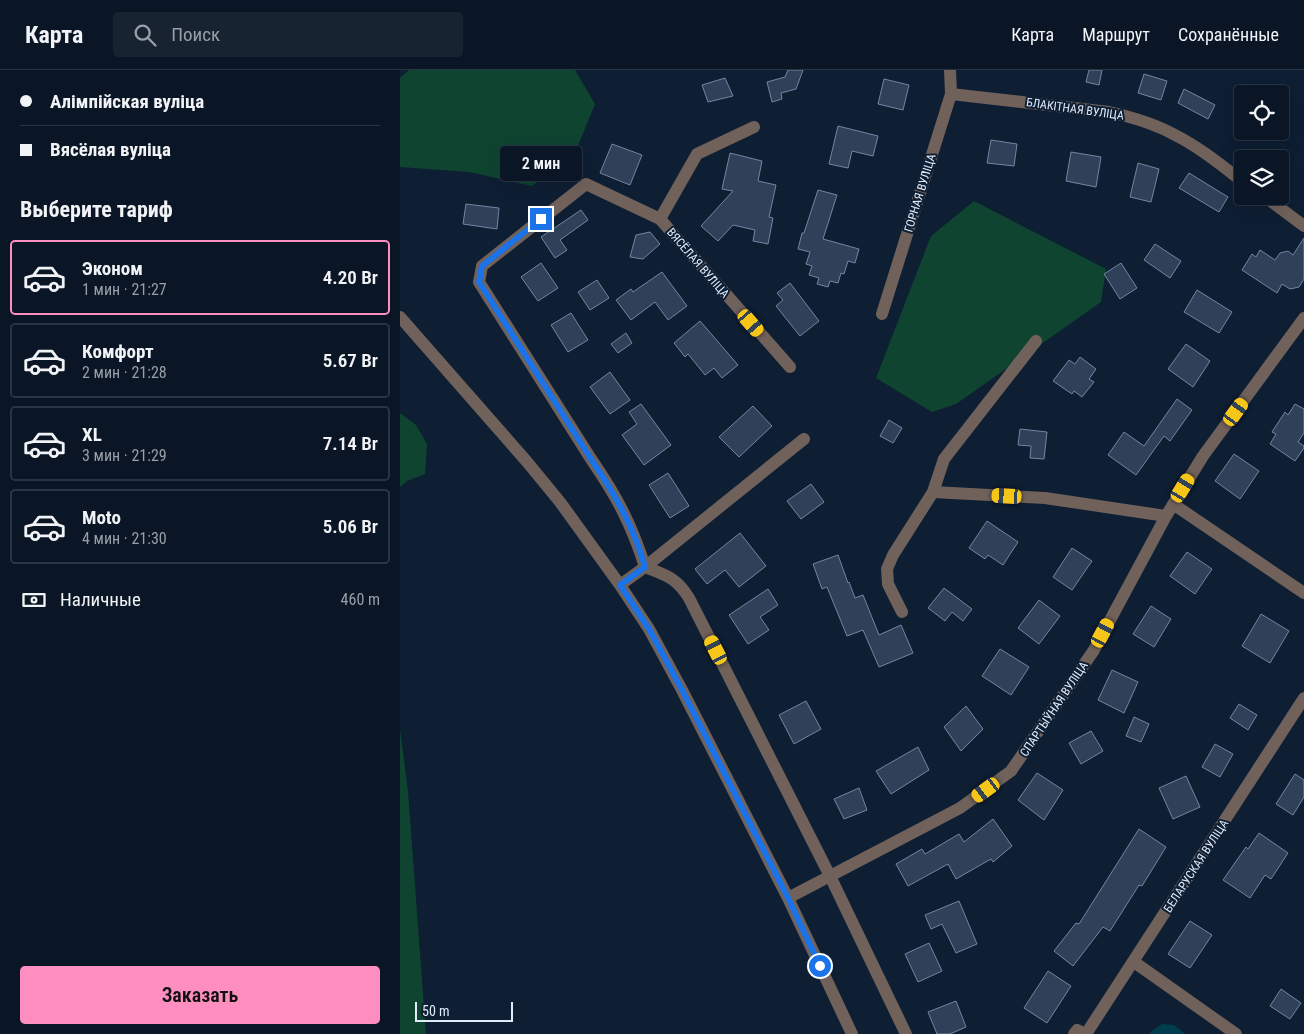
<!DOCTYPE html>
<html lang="ru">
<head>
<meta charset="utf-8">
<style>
  :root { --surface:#0a1626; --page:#182332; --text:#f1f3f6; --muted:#999fa7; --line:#2a3543; --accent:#fd8ebf }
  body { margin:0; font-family:"Roboto Condensed",sans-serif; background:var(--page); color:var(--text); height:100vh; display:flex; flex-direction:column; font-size:19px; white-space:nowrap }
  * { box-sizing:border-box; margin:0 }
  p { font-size:16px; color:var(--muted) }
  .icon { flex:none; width:28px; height:28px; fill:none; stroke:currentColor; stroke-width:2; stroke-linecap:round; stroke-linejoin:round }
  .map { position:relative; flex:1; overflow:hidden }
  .drawer { display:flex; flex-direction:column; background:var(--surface); width:400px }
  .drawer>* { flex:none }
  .hud { display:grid; align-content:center; height:110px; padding:0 20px; background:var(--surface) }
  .controls { position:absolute; left:834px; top:15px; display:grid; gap:10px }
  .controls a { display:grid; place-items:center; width:55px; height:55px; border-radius:5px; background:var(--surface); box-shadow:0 5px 20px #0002,0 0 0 1px var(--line); font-size:25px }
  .scale { position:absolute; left:15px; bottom:12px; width:98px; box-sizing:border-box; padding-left:5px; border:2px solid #e0ebfa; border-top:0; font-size:14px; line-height:18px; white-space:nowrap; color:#e0ebfa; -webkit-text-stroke:4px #0e1e33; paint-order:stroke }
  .end { position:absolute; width:22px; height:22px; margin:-11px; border:6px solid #1a73e8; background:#fff; box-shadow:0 0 0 2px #fff }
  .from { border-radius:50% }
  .bubble { position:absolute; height:35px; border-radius:5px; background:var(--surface); box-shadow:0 5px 20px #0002,0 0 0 1px var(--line); font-size:16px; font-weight:600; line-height:35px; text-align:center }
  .car { position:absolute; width:15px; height:30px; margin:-15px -8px; border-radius:6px; box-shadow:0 0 4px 1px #0007; background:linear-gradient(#f5c518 24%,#345 0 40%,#f5c518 0 76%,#345 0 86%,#f5c518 0) }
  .hud b { display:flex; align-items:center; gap:18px; height:48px; font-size:19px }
  .hud b+b { border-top:1px solid var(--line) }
  .hud i { width:12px; height:12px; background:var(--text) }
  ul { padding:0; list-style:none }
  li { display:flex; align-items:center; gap:15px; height:75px; margin:0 10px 8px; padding:0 10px; border:2px solid var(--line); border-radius:5px }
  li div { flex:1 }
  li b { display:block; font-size:19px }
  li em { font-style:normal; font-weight:600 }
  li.active { border-color:var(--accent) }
  li>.icon { width:45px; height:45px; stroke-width:1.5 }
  h2 { padding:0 20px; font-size:22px; line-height:60px }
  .pay { display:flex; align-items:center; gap:12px; height:55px; padding:0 20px; font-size:19px }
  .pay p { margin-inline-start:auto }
  .primary-button { display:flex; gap:10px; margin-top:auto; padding:10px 20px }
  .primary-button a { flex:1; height:58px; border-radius:5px; background:var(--accent); color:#111; font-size:20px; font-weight:600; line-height:58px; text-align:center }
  header { display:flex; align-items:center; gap:30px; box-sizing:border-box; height:70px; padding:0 25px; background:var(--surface); border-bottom:1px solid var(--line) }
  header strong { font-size:24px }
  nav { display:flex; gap:28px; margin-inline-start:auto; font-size:18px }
  .search { width:350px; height:45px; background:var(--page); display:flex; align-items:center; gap:12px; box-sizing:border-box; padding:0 18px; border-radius:5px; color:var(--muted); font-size:19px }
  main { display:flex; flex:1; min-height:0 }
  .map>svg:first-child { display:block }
  .green { fill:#0f4431 }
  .water { fill:#003e4f }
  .building { fill:#2f4159; stroke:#7386a2 }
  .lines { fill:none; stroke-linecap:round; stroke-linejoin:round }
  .minor { stroke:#70615b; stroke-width:12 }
  .route { stroke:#1a73e8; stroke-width:6 }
  .labels { text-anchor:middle; stroke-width:4; stroke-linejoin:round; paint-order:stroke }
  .street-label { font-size:12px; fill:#e0ebfa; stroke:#0e1e33 }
</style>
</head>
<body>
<header>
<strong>Карта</strong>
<div class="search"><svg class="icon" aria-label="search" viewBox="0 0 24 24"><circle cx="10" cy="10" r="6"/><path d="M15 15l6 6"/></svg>Поиск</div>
<nav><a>Карта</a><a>Маршрут</a><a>Сохранённые</a></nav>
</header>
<main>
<section class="drawer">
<div class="hud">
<b><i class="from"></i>Алімпійская вуліца</b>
<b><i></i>Вясёлая вуліца</b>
</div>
<h2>Выберите тариф</h2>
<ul>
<li class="active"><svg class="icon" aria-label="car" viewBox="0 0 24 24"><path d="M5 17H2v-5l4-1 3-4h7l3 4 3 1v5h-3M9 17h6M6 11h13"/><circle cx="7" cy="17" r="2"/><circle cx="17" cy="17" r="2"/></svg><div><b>Эконом</b><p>1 мин · 21:27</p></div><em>4.20 Br</em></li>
<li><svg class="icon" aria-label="car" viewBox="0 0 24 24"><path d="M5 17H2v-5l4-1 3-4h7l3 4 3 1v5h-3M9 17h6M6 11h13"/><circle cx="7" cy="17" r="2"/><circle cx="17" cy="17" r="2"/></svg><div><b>Комфорт</b><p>2 мин · 21:28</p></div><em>5.67 Br</em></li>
<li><svg class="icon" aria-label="car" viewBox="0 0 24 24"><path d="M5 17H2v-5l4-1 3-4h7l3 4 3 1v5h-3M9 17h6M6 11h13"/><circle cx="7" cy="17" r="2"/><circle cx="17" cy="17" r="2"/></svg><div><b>XL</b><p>3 мин · 21:29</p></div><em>7.14 Br</em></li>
<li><svg class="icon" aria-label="car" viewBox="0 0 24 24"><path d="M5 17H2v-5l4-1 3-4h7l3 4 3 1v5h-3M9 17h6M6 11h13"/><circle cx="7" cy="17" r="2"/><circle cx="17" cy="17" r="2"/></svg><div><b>Moto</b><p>4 мин · 21:30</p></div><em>5.06 Br</em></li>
</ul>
<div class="pay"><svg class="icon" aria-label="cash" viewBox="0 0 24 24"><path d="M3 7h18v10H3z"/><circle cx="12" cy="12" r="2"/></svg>Наличные<p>460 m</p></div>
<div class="primary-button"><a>Заказать</a></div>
</section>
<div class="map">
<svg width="904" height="964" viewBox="0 0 904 964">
  <rect width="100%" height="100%" fill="#0e1e33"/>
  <path class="green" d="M9,0H175L195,34L175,83L132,116L69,102L0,97V8Z
    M574,131L706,199L701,232L556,334L532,342L476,308L531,166Z
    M0,343L16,355L27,374L25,404L7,411L0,417Z
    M0,659L8,721L26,964H0Z"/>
  <path class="water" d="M762,954L774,955L785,964H749L753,960Z"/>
  <path class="building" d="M388,0H403L396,19L381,23L382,29L372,32L367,12L385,7Z
    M689,0H702L699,15L686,12Z
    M744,4L767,11L761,30L738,23Z
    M325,8L333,26L308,32L302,15Z
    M484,9L509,15L503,40L478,34Z
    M784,19L815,35L808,49L778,33Z
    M438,56L478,66L473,86L452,81L448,98L429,94Z
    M591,70L617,74L614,96L587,93Z
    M212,74L242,85L230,115L200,103Z
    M671,82L701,87L696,117L666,111Z
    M330,83L362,91L358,111L376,115L369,147L373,148L368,174L353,171L355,160L333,155L318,171L301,156L333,121L322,119Z
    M738,93L759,99L751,132L730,127Z
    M789,103L828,127L819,142L779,118Z
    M418,120L437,125L423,169L459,179L455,193L448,191L444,204L441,203L438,213L430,211L428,217L417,214L419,208L409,205L412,196L406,194L410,182L398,179L402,163H404Z
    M66,134L99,138L97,159L63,154Z
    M181,140L188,150L160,170L167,180L155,188L141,167Z
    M250,162L260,174L243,189L230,187L236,165Z
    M904,168V209L899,217L890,219L882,214L877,223L842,200L852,184L856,187L860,180L875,190L880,183L888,181L893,185Z
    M755,174L781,191L770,208L744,190Z
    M141,193L158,218L138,231L121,207Z
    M721,193L737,218L720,229L704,204Z
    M262,202L287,236L268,250L255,232L231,250L216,230L231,219L233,222Z
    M197,210L209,228L190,240L178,222Z
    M390,213L419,251L400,266L376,236L383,230L377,223Z
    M797,220L832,242L819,263L784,242Z
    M171,243L188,270L168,282L151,255Z
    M300,251L338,295L322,308L314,298L305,305L288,284L285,287L274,273Z
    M226,263L232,273L218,283L211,274Z
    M786,274L810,291L793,317L768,299Z
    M680,287L696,299L689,309L694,312L682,327L674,321L672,324L653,311L669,290L675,294Z
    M210,302L230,330L210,344L190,317Z
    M777,329L792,340L770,371L764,366L736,405L708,385L724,362L744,376Z
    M241,334L271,375L244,395L222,365L237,354L229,342Z
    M895,334L904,339V363L898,372L904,376V378L895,391L870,374L876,364L872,362L885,342L888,345Z
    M353,336L372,356L339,387L319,367Z
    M489,350L502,358L493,373L480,366Z
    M620,359L647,362L644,389L630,388L631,376L618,375Z
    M834,384L859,401L840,429L815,411Z
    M268,403L289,436L270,448L249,415Z
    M411,414L424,432L401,449L387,431Z
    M587,451L618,472L603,495L588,485L585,489L569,478Z
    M340,463L366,496L339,517L325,500L307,514L295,499Z
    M672,478L692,491L672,520L653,507Z
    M787,482L812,499L795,524L770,506Z
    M438,485L448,513L449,512L455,528L463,525L479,565L501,555L513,583L479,597L463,560L447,566L427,517L422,519L413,494Z
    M544,518L572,539L563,551L552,542L545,551L528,538Z
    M368,519L378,535L360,547L369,560L348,574L329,545Z
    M639,530L660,546L639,574L618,558Z
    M751,536L771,549L754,577L733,564Z
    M861,544L889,561L870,593L842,576Z
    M600,579L629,597L611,625L582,606Z
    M712,600L738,612L724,643L698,630Z
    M406,631L421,659L394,674L379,645Z
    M839,634L857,645L848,660L830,648Z
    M566,636L583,659L561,681L544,657Z
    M734,647L749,654L741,672L726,666Z
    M691,661L703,681L681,694L669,673Z
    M815,674L833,684L820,707L802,697Z
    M518,677L529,700L491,724L476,701Z
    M637,703L663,720L644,750L618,730Z
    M895,704L904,710V727L893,745L876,734Z
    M786,706L800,737L773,749L759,718Z
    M459,718L467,740L444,749L434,729Z
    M593,749L612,776L593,792L591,789L556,809L548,794L508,816L496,794L522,779L525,784L559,764L564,772Z
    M739,759L766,777L742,816L739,815L710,861L703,857L673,896L654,881L676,853L679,854Z
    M859,763L888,783L871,809L865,805L850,828L823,810L846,777L848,779Z
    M559,831L577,874L556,883L542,854L531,859L525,845Z
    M790,851L812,865L790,898L768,884Z
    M529,873L542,901L518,912L505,884Z
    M648,901L671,916L647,953L624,938Z
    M881,919L901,933L890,949L870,936Z
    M556,931L566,957L550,964H537L528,942Z"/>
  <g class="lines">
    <path class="minor" d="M551,24L709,42C732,47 755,54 775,65C799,77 821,95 842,111
      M864,126L904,156
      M260,149L297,84L354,57
      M482,244L551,24L550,0
      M0,247L128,393L160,432L220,515L249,559L282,620L388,828L452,964
      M390,297L260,149L186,114L82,196L79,212L191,389C216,425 232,455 245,497C266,505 277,508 289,528L430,806L506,964
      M533,422L544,389L636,271
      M773,434L904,523
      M220,515L245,497L404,369
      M502,542L488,514L487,499L493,485L533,422L645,428L766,446
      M388,828L560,738L611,701L694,580L766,446L803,386L904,248
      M734,892L836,964
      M674,964L677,960L686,964
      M686,964L904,628"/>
  </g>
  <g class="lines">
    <path class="route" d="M141,149L82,196L79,212L191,389C215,425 233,455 245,497L220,515L249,559L282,620L388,828L420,896"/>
  </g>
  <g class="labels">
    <g class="street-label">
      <text transform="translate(675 39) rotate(8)" y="4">БЛАКІТНАЯ ВУЛІЦА</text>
      <text transform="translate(520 123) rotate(-73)" y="4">ГОРНАЯ ВУЛІЦА</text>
      <text transform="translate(298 193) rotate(49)" y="4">ВЯСЁЛАЯ ВУЛІЦА</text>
      <text transform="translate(654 639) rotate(-56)" y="4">СПАРТЫЎНАЯ ВУЛІЦА</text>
      <text transform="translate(796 796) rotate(-57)" y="4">БЕЛАРУСКАЯ ВУЛІЦА</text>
    </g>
  </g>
</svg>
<div class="controls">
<a><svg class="icon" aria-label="locate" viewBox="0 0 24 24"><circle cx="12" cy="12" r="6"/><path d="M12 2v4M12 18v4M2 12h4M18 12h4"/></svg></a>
<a><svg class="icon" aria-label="layers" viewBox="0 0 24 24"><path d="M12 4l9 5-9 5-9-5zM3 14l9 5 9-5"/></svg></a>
</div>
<div class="scale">50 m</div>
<i class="end from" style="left:420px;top:896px"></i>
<i class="end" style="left:141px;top:149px"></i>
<div class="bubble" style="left:100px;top:76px;width:82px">2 мин</div>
<i class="car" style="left:351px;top:253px;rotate:139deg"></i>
<i class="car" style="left:836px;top:342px;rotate:36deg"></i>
<i class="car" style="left:783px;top:418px;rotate:31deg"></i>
<i class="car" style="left:607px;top:426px;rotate:273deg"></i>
<i class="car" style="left:703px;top:563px;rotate:28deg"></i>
<i class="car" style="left:316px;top:580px;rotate:333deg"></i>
<i class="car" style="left:586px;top:720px;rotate:234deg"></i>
</div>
</main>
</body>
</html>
